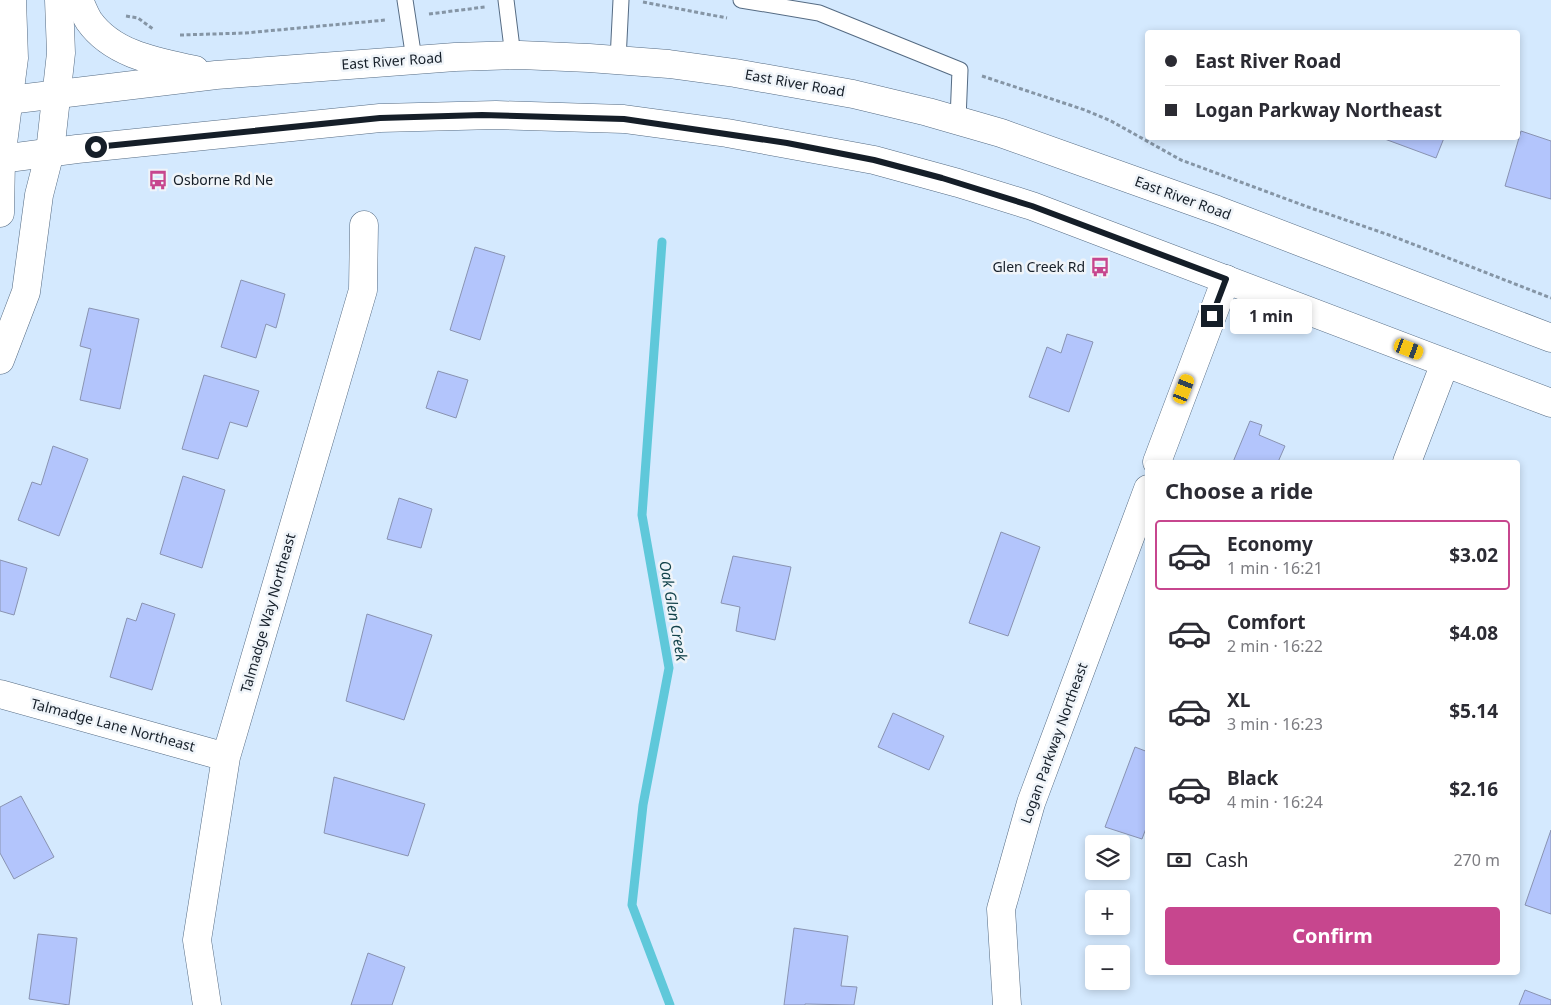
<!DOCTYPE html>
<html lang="en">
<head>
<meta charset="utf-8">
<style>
  :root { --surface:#fff; --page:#f7f7f7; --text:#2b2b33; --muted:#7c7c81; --line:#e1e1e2; --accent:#c7468e }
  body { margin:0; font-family:"Noto Sans",sans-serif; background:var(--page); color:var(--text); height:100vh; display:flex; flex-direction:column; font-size:19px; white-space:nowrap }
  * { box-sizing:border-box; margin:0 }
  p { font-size:16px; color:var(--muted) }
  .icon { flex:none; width:28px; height:28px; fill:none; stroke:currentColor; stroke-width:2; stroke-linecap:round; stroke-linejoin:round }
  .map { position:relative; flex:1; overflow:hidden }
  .details { position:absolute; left:1145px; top:460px; width:375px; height:515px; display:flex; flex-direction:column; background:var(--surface); border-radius:5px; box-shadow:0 2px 8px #0003 }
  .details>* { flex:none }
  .banner { position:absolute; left:1145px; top:30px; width:375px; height:110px; border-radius:5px; box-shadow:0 2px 8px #0003; display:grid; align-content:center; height:110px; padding:0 20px; background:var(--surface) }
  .fabs { position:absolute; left:1085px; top:835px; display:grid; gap:10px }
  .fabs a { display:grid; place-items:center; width:45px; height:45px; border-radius:5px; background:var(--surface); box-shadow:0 2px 8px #0003; font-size:25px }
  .end { position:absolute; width:22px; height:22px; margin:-11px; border:6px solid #151e28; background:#fff; box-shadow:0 0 0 2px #fff }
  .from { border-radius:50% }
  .bubble { position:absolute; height:35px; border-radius:5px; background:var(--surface); box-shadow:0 2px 8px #0003; font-size:16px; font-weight:700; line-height:35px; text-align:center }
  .car { position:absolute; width:15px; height:30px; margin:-15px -8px; border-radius:6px; box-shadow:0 0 4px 1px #0007; background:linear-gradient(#f5c518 24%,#345 0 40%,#f5c518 0 76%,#345 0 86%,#f5c518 0) }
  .banner b { display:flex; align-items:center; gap:18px; height:48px; font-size:19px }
  .banner b+b { border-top:1px solid var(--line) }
  .banner i { width:12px; height:12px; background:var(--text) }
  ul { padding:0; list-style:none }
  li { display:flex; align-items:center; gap:15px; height:70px; margin:0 10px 8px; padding:0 10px; border:2px solid transparent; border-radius:5px }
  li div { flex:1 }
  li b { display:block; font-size:19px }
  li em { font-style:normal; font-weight:700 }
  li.on { border-color:var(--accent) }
  li>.icon { width:45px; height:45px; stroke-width:1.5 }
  h2 { padding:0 20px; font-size:22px; line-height:60px }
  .pay { display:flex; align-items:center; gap:12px; height:55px; padding:0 20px; font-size:19px }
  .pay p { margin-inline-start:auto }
  .cta { display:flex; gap:10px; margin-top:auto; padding:10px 20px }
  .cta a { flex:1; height:58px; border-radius:5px; background:var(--accent); color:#fff; font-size:20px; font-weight:700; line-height:58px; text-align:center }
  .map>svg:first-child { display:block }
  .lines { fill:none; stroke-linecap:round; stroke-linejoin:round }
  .stream { stroke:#5fc8da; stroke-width:9 }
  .building { fill:#b3c5fc; stroke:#8993b1 }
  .service-casing { stroke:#556b83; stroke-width:17 }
  .minor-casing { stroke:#556b83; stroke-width:29 }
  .tertiary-casing { stroke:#556b83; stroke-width:29 }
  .secondary-casing { stroke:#556b83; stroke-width:29 }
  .path { stroke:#8595a5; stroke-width:3; stroke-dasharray:4 2.5; stroke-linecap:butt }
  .service { stroke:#fff; stroke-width:15 }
  .minor { stroke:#fff; stroke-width:28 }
  .tertiary { stroke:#fff; stroke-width:28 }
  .secondary { stroke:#fff; stroke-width:28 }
  .route { stroke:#151e28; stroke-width:6 }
  .labels { text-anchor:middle; stroke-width:5; stroke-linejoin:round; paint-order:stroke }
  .street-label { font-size:14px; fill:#151e28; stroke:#eff4f9 }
  .poi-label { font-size:14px; fill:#151e28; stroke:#eff4f9; text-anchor:start }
  .water-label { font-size:15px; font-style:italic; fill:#13434b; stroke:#eff4f9 }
</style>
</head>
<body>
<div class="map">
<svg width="1551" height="1005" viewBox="0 0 1551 1005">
  <rect width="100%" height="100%" fill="#d4e9fe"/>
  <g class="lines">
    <path class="stream" d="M662,242L642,515L669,668L643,805L632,905L670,1005"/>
  </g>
  <path class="building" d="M1521,131L1551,141V199L1505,186Z
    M1382,138H1444L1436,158Z
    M475,247L505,256L480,340L450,330Z
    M241,280L285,294L276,328L266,324L256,358L221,347Z
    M89,308L139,319L120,409L80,400L91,349L80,346Z
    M1067,334L1093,342L1069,412L1029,397L1047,347L1061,353Z
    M438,371L468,380L456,418L426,408Z
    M204,375L259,391L247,427L230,422L218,459L182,449Z
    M1250,421L1262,425L1259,435L1285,446L1278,462H1233Z
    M53,446L88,459L59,536L18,520L32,482L41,485Z
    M183,476L225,490L202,568L160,554Z
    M399,498L432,509L421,548L387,539Z
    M1001,532L1040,547L1008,636L969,623Z
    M733,556L791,567L775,640L736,631L740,607L721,603Z
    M0,560L27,568L14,615L0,611Z
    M142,603L175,614L152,690L110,677L127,618L136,621Z
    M367,614L432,635L404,720L346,701Z
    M893,713L944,736L929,770L878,747Z
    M1135,747L1148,752V823L1142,839L1105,827Z
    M334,777L425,804L408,856L324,833Z
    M21,796L54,857L14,879L0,853V807Z
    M1551,830V914L1525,905Z
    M794,928L848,936L841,986L857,987L854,1005L805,1004V1005H784Z
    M38,934L77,938L69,1005L29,999Z
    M368,953L405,967L392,1005H351Z
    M1525,990L1551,1000V1005H1519Z"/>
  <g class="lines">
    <defs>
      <path id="service" d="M405,0L414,59
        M506,0L513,56
        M741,0L819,13L960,70L958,120
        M618,60L621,0"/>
      <path id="minor" d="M0,213L1,159
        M0,360L26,292L39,195L50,152
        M1157,462L1226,279
        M1407,462L1445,363
        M0,694L226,757
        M207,1005L197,940L226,757L363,290L364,225
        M1007,1005L1001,909L1031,803L1148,489"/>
      <path id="tertiary" d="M50,152L61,53L59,0
        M1,159L14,58L12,0"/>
      <path id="secondary" d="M79,0C82,7 85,15 89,21C113,55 158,62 195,70
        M0,101L216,75L455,57L520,55L589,58L669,64L735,73L853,94L928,112L1001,133L1217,210L1551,338
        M0,159L77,149L380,118L496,115L624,119L727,133L874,160L958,183L1032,206L1551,403"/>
    </defs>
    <use href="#service" class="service-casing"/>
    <use href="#minor" class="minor-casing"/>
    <use href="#tertiary" class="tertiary-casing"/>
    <use href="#secondary" class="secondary-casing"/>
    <path class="path" d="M643,2L727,18
      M429,14L485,7
      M126,16L138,18L153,29
      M180,35L245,33L386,20
      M982,76L1085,110L1111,121L1181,160L1308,207L1392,236L1551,298"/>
    <use href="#service" class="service"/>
    <use href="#minor" class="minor"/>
    <use href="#tertiary" class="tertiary"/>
    <use href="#secondary" class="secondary"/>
  </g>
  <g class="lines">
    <path class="route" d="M96,147L380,118L482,115L624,119L787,143L874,160L942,178L1032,206L1226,279L1212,316"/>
  </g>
  <defs>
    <symbol id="bus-bare" viewBox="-9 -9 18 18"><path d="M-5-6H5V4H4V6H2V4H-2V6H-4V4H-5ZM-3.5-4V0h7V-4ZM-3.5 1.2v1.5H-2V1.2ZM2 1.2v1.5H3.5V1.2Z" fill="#c7468e" stroke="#eff4f9" stroke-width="2.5" paint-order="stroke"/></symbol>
  </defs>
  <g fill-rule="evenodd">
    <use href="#bus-bare" x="144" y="166" width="28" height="28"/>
    <use href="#bus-bare" x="1086" y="253" width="28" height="28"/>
  </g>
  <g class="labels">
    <g class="street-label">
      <text transform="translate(392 61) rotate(-4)" y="5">East River Road</text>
      <text transform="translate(795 83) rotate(10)" y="5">East River Road</text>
      <text transform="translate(1183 198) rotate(20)" y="5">East River Road</text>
      <text transform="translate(268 613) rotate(-74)" y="5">Talmadge Way Northeast</text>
      <text transform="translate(113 725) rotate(15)" y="5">Talmadge Lane Northeast</text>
      <text transform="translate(1054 743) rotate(-70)" y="5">Logan Parkway Northeast</text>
    </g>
    <g class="poi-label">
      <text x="173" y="185">Osborne Rd Ne</text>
      <text x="1085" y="272" text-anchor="end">Glen Creek Rd</text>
    </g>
    <g class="water-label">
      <text transform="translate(673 611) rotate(80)" y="5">Oak Glen Creek</text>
    </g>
  </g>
</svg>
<div class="fabs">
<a><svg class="icon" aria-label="layers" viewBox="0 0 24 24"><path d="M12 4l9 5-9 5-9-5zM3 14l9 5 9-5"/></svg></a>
<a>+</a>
<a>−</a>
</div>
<i class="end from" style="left:96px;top:147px"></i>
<i class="end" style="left:1212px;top:316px"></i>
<div class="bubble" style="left:1230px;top:299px;width:82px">1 min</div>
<i class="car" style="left:1409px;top:349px;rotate:111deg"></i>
<i class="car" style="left:1184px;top:389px;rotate:21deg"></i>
<div class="banner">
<b><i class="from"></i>East River Road</b>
<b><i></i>Logan Parkway Northeast</b>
</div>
<section class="details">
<h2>Choose a ride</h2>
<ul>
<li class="on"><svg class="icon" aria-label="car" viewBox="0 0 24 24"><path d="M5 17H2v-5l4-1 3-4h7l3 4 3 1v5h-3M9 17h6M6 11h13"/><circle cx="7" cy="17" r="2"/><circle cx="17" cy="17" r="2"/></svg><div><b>Economy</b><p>1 min · 16:21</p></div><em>$3.02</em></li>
<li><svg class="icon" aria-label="car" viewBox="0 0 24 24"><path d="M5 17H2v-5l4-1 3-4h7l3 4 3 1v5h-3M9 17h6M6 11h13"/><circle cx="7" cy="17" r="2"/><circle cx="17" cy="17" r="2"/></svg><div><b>Comfort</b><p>2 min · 16:22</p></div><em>$4.08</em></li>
<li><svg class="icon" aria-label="car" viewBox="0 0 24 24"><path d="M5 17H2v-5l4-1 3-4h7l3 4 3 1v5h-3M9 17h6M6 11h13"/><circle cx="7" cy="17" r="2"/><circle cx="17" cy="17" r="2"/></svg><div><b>XL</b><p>3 min · 16:23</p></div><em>$5.14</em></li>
<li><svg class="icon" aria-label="car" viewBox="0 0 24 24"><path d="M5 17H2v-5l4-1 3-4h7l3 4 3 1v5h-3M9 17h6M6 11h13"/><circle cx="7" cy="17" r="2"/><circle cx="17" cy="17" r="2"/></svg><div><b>Black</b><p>4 min · 16:24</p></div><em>$2.16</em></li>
</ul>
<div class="pay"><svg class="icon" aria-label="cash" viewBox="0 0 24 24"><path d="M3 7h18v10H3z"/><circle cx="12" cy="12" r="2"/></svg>Cash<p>270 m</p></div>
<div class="cta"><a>Confirm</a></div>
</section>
</div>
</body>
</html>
